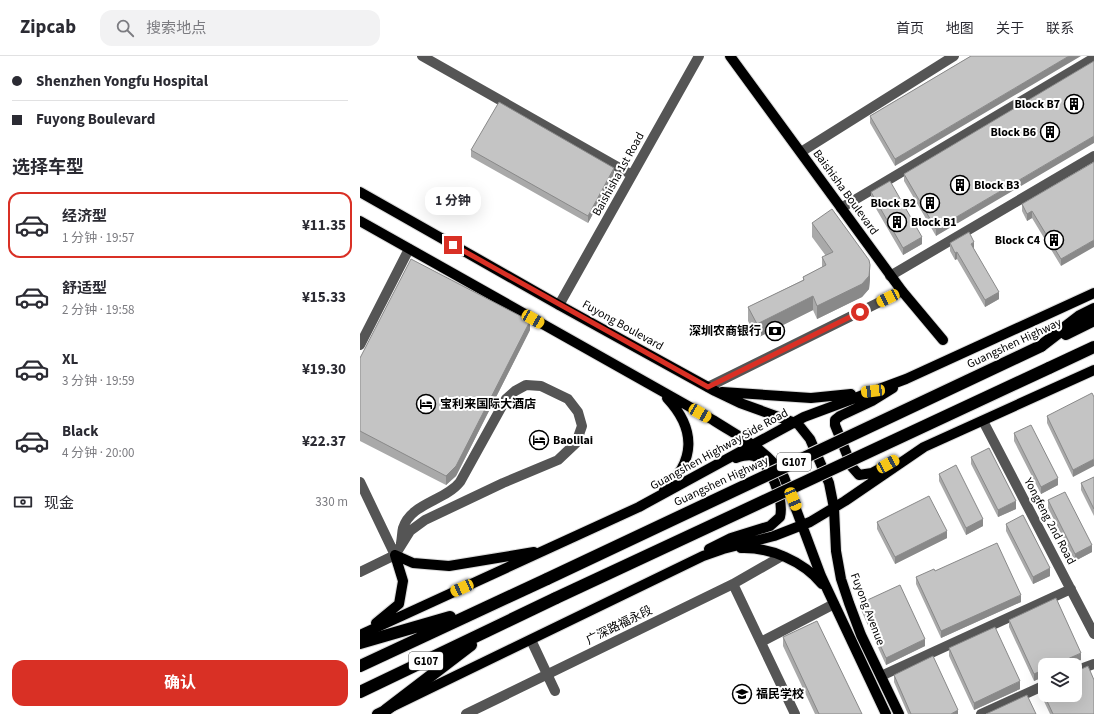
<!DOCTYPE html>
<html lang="zh">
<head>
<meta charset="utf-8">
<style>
  :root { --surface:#fff; --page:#f2f2f3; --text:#2b2b33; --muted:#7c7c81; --line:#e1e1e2; --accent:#d93025 }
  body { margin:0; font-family:"Source Sans 3","Noto Sans SC",sans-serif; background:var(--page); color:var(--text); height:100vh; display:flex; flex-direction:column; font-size:15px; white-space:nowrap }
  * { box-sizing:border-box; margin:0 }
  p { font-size:13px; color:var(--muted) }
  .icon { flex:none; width:22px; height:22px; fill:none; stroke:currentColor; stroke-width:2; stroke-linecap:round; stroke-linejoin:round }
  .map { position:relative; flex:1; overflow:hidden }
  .side { display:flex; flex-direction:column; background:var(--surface); width:360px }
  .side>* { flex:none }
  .guide { display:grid; align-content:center; height:88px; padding:0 12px; background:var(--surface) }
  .controls { position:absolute; left:678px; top:602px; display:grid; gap:8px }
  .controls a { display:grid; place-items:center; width:44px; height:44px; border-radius:8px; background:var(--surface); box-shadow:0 4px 16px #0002; font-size:20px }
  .end { position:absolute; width:18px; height:18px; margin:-9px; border:5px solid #d93025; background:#fff; box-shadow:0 0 0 2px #fff }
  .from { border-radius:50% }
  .bubble { position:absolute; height:28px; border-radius:12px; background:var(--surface); box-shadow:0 4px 16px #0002; font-size:13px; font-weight:700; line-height:28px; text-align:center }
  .car { position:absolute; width:12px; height:24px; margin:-12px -6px; border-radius:5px; box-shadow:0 0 3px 1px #0007; background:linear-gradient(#f5c518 24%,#345 0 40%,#f5c518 0 76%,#345 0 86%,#f5c518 0) }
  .guide b { display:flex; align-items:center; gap:14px; height:38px; font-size:15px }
  .guide b+b { border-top:1px solid var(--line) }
  .guide i { width:10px; height:10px; background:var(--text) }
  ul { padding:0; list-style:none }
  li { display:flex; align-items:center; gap:12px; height:66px; margin:0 8px 6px; padding:0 4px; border:2px solid transparent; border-radius:12px }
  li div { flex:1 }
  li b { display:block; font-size:15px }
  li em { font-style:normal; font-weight:700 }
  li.active { border-color:var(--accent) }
  li>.icon { width:36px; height:36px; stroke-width:1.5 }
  h2 { padding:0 12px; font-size:18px; line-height:48px }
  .pay { display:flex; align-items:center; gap:10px; height:44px; padding:0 12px; font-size:15px }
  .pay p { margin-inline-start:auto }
  .primary-button { display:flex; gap:8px; margin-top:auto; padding:8px 12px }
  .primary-button a { flex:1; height:46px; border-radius:12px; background:var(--accent); color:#fff; font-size:16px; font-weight:700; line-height:46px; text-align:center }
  header { display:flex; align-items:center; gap:24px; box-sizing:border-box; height:56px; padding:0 20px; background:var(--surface); border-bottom:1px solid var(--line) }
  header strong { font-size:19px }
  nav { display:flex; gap:22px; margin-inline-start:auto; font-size:14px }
  .search { width:280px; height:36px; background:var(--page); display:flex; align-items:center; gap:10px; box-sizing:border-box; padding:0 14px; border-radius:12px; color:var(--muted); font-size:15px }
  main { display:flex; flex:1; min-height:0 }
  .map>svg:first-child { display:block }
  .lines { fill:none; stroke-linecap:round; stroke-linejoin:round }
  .major-casing { stroke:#dbdbdb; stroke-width:12 }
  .highway-casing { stroke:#dbdbdb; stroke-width:14 }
  .minor { stroke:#555; stroke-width:10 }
  .major { stroke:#000; stroke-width:10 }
  .highway { stroke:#000; stroke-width:12 }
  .highway-bridge-casing { stroke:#dbdbdb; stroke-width:14; stroke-linecap:butt }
  .highway-bridge { stroke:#000; stroke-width:12 }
  .wall { fill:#a9a9a9 }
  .shaded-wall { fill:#898989 }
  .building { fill:#c4c4c4; stroke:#898989 }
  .route { stroke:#d93025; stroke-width:5 }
  .labels { text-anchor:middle; stroke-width:4; stroke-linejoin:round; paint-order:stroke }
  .shield { fill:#fff; stroke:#4c4c4c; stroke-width:1 }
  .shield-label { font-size:11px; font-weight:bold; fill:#000 }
  .poi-label { font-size:12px; font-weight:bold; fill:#000; stroke:#fff; text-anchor:end }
  .street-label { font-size:12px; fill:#000; stroke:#fff }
</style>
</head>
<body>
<header>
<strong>Zipcab</strong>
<div class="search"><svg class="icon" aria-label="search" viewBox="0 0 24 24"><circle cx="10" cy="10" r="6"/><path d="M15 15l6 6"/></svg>搜索地点</div>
<nav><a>首页</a><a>地图</a><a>关于</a><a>联系</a></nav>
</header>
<main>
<section class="side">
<div class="guide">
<b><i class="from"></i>Shenzhen Yongfu Hospital</b>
<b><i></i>Fuyong Boulevard</b>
</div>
<h2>选择车型</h2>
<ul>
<li class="active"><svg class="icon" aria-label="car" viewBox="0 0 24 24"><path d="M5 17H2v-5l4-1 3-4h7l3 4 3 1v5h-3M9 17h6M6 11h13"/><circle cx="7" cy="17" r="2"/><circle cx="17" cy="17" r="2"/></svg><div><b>经济型</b><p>1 分钟 · 19:57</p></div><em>¥11.35</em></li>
<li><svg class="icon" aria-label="car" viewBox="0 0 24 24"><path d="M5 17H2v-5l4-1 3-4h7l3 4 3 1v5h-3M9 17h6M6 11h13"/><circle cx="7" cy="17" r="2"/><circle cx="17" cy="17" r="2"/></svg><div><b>舒适型</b><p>2 分钟 · 19:58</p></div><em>¥15.33</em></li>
<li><svg class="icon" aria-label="car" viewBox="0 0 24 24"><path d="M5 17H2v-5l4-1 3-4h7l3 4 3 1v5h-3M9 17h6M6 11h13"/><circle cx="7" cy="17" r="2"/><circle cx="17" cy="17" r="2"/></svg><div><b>XL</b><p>3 分钟 · 19:59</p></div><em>¥19.30</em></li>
<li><svg class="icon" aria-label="car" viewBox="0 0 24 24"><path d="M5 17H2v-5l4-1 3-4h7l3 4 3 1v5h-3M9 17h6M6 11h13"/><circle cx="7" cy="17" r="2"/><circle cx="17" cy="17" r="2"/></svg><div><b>Black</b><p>4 分钟 · 20:00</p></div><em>¥22.37</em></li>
</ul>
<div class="pay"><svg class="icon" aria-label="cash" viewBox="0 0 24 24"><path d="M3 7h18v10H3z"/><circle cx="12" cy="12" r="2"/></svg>现金<p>330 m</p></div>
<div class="primary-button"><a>确认</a></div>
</section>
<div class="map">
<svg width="734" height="658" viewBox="0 0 734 658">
  <rect width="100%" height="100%" fill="#fff"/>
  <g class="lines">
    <defs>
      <path id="major" d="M370,0L542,235L583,284
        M0,136L199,249L355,335L380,347L438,368L450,383L469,427L474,452L476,495L481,523L489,547L501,579L539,658
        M0,165L353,364C379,381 407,393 424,421L461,520L526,658
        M362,336L451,342L491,338
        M529,408L512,417L499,419L492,411L475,369V364L480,360L512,345L533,332
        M304,434C336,405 336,373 307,342
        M381,492C410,491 443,505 462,528
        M349,493L371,482L410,470L420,461C424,445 411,407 394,400C388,398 382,400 376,402
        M35,499L53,507L89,510L174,496
        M16,567L39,548L43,525L35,499
        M0,579L279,451L444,361L546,323L734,237
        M17,658L343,500L363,493L414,480L450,466L485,445L564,391L734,314"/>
      <path id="highway" d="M706,278L734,264
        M681,290L720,260L734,253
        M689,312L734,291
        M0,587L90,561
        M0,610L187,523
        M0,636L196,542
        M26,654L111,589"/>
    </defs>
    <use href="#major" class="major-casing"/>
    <use href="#highway" class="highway-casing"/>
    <path class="minor" d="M62,0L272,119
      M441,96L594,0
      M481,152L734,2
      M530,220L734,100
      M199,249L339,0
      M0,289L49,193
      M348,331L542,235
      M623,365L734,578
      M0,426L35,499
      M0,516L35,499L50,475L65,464L143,427L198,404L216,387L222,370L218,356L208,343L181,330L166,329L155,335L146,343L100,426C85,445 51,447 43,472C42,476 42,482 41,487
      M373,528L435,658
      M171,584L195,635
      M401,586L474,548
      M715,615L734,608
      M521,620L711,533
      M106,658L373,528L422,500
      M621,658L685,629"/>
    <use href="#major" class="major"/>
    <use href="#highway" class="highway"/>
    <defs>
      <path id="highway-bridge" d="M187,523L681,290
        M196,542L689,312"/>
    </defs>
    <use href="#highway-bridge" class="highway-bridge-casing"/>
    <use href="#highway-bridge" class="highway-bridge"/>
  </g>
  <path class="wall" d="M611,0L535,110L510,67V60Z
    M734,5L576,180L544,125V118Z
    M111,94L254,119L228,167L111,101Z
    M734,106L701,210L672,162L667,165L662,155V148Z
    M511,136L562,188L543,199L511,144Z
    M452,167L510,223L509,233L502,241L457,263L453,254L397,282L388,265V251L443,224V221L462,211V201L466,200L452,181Z
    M590,187L614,193L639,243L625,251L597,203L595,204L590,195Z
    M170,274L96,420L86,429L0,385V302Z
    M734,341L713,421L687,367V360Z
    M654,377L698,429L681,438L654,385Z
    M611,401L656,453L638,461L611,408Z
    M579,418L623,470L606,479L579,425Z
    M734,421V460L721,434V427Z
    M688,444L732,496L715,505L688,452Z
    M517,466L587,482L535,508L517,473Z
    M646,468L690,520L673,528L646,475Z
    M575,515L661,546L581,582L556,528V521Z
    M501,547L565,590L526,609L501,554Z
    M649,564L721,604L685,609V620L674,625L649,571Z
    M423,581L502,658H455L423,590Z
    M589,592L660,633L614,654L589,600Z
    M534,619L598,658H548L534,626Z
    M681,632L734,658H690L681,639Z"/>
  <path class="shaded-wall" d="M709,0H721L535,110V103Z
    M734,80V87L576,180V173Z
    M254,112V119L228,167V160Z
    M672,155V162L667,165V158Z
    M562,181V188L543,199V192Z
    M734,184V191L701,210V203Z
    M614,186V193L611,188Z
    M597,196V203L595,204V197Z
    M510,209V223L509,233L502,241L457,263V250Z
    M639,236V243L625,251V244Z
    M453,240V254L397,282V268Z
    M170,265V274L96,420L86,429V420Z
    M734,403V410L713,421V414Z
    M698,422V429L681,438V431Z
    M656,445V453L638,461V454Z
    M623,463V470L606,479V472Z
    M587,475V482L535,508V501Z
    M732,489V496L715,505V498Z
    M690,512V520L673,528V521Z
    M661,539V546L581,582V575Z
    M565,583V590L526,609V602Z
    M721,597V604L709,609H694Z
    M685,613V620L674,625V618Z
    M660,625V633L614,654V647Z
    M598,654V658H591Z"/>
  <path class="building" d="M611,0H709L535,103L510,60Z
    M734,5V80L576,173L544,118Z
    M139,46L254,112L228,160L111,94Z
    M734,106V184L701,203L672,155L667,158L662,148Z
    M530,125L562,181L543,192L511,136Z
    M472,153L509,204L510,209L509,220L502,228L457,250L453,240L397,268L388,251L444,224L443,221L466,209L462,201L473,196L452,167Z
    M609,176L614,186L611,188L639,236L625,244L597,196L595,197L590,187Z
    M51,203L170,265L96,410L86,420L0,375V302Z
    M732,337L734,341V403L713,414L687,360Z
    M671,369L698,422L681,431L654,377Z
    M629,392L656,445L638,454L611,401Z
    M596,409L623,463L606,472L579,418Z
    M734,421V453L721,427Z
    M705,436L732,489L715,498L688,444Z
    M569,440L587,475L535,501L517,466Z
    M663,459L690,512L673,521L646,468Z
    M637,487L661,539L581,575L556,521L574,513L575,515Z
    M540,529L565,583L526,602L501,547Z
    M696,542L721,597L694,609H685V613L674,618L649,564Z
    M457,565L502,658H459L423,581Z
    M635,571L660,625L614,647L589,592Z
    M573,600L598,654L591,658H551L534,619Z
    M728,610L734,624V658H693L681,632L685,630V639H715V616Z
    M667,639L676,658H626Z"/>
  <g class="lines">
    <path class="route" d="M93,189L348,331L500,256"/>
  </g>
  <defs>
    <symbol id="building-ring" viewBox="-11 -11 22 22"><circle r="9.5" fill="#fff" stroke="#000" stroke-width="1.5"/><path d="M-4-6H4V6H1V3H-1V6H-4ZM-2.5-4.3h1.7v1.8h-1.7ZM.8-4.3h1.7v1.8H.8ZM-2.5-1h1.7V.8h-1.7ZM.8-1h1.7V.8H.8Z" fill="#000"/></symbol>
    <symbol id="bank-ring" viewBox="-11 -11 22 22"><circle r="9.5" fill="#fff" stroke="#000" stroke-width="1.5"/><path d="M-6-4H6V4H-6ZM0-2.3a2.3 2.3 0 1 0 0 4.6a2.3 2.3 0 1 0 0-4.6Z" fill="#000"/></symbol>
    <symbol id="hotel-ring" viewBox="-11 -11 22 22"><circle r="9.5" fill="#fff" stroke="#000" stroke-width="1.5"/><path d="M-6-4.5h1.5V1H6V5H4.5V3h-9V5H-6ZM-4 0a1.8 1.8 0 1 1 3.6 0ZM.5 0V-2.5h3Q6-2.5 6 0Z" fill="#000"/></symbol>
    <symbol id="school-ring" viewBox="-11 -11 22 22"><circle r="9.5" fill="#fff" stroke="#000" stroke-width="1.5"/><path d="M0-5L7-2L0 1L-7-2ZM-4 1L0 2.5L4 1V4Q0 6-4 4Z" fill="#000"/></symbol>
  </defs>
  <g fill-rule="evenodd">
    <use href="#building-ring" x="703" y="37" width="22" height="22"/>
    <use href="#building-ring" x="679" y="65" width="22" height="22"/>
    <use href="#building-ring" x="589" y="118" width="22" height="22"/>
    <use href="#building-ring" x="559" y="136" width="22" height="22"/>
    <use href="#building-ring" x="526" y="155" width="22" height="22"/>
    <use href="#building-ring" x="683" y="173" width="22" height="22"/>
    <use href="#bank-ring" x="404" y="264" width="22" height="22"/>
    <use href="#hotel-ring" x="55" y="337" width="22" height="22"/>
    <use href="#hotel-ring" x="168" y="373" width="22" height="22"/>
    <use href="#school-ring" x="371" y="627" width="22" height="22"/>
  </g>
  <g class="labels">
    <g class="shield">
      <rect x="417" y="397" width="34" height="18" rx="3"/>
      <rect x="49" y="596" width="34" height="18" rx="3"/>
    </g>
    <g class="shield-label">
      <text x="434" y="410">G107</text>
      <text x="66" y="609">G107</text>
    </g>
    <g class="poi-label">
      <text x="700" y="52">Block B7</text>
      <text x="676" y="80">Block B6</text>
      <text x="614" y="133" text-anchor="start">Block B3</text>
      <text x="556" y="151">Block B2</text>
      <text x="551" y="170" text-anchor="start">Block B1</text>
      <text x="680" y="188">Block C4</text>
      <text x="401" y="279">深圳农商银行</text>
      <text x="80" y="352" text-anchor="start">宝利来国际大酒店</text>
      <text x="193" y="388" text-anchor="start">Baolilai</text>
      <text x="396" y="642" text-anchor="start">福民学校</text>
    </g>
    <g class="street-label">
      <text transform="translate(258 118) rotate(-61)" y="4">Baishisha 1st Road</text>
      <text transform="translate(486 136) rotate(54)" y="4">Baishisha Boulevard</text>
      <text transform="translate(263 269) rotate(29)" y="4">Fuyong Boulevard</text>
      <text transform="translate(654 287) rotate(-25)" y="4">Guangshen Highway</text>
      <text transform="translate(359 393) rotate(-29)" y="4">Guangshen Highway Side Road</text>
      <text transform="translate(361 425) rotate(-25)" y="4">Guangshen Highway</text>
      <text transform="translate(690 465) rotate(62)" y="4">Yongfeng 2nd Road</text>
      <text transform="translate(508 553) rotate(69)" y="4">Fuyong Avenue</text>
      <text transform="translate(259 569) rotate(-26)" y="4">广深路福永段</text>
    </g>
  </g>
</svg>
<div class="controls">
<a><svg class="icon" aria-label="layers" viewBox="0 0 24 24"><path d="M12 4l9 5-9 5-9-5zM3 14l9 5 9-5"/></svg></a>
</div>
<i class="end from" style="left:500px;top:256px"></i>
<i class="end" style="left:93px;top:189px"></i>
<div class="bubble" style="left:65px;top:131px;width:56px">1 分钟</div>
<i class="car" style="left:528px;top:242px;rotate:244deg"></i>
<i class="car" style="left:173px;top:263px;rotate:120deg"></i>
<i class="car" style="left:513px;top:335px;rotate:263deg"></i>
<i class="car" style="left:340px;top:357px;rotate:120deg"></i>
<i class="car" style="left:528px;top:408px;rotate:61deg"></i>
<i class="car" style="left:433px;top:443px;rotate:157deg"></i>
<i class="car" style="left:102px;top:532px;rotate:246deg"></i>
</div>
</main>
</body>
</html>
